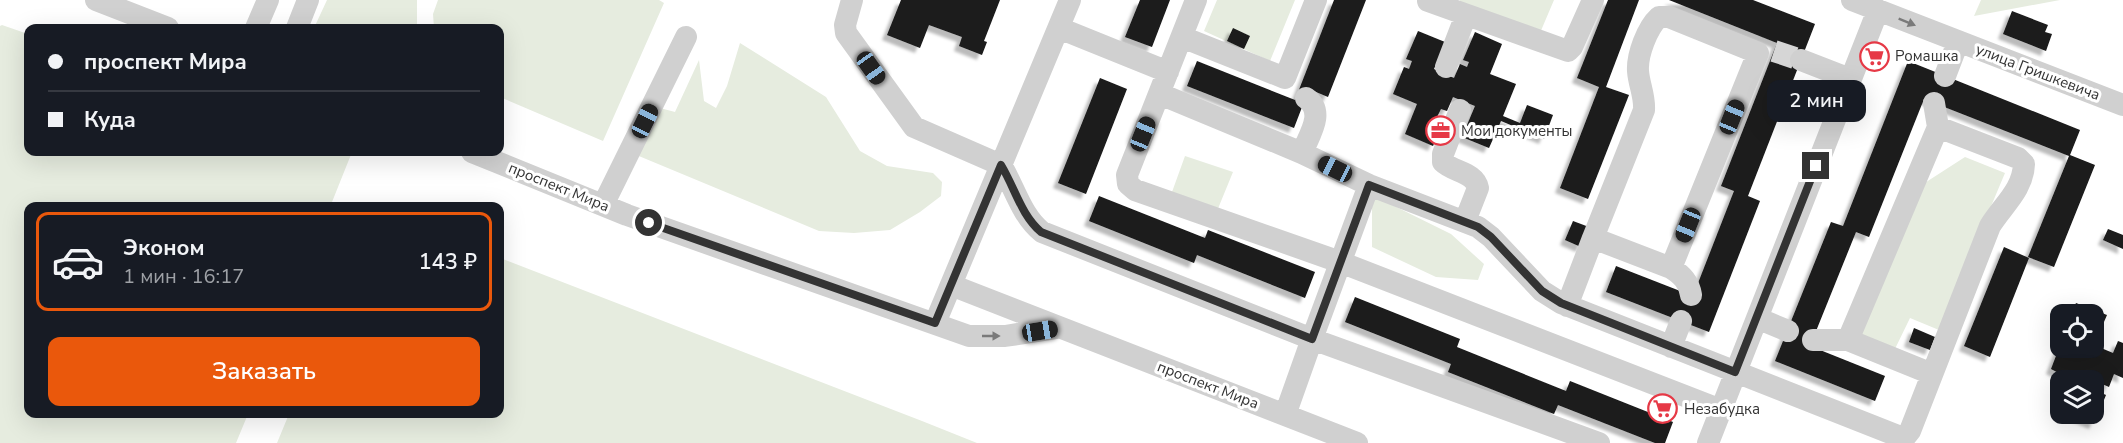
<!DOCTYPE html>
<html lang="ru">
<head>
<meta charset="utf-8">
<style>
  :root { --surface:#171b24; --page:#20242c; --text:#f1f3f6; --muted:#9ea1a6; --line:#363941; --accent:#ea580c }
  body { margin:0; font-family:"Nunito Sans",sans-serif; background:var(--page); color:var(--text); height:100vh; display:flex; flex-direction:column; font-size:22px; white-space:nowrap }
  * { box-sizing:border-box; margin:0 }
  p { font-size:20px; color:var(--muted) }
  .icon { flex:none; width:33px; height:33px; fill:none; stroke:currentColor; stroke-width:2; stroke-linecap:round; stroke-linejoin:round }
  .map { position:relative; flex:1; overflow:hidden }
  .panel { position:absolute; left:24px; top:202px; width:480px; height:216px; display:flex; flex-direction:column; background:var(--surface); border-radius:12px; box-shadow:0 6px 24px #0002 }
  .panel>* { flex:none }
  .banner { position:absolute; left:24px; top:24px; width:480px; height:132px; border-radius:12px; box-shadow:0 6px 24px #0002; display:grid; align-content:center; height:132px; padding:0 24px; background:var(--surface) }
  .tools { position:absolute; left:2050px; top:304px; display:grid; gap:12px }
  .tools a { display:grid; place-items:center; width:54px; height:54px; border-radius:12px; background:var(--surface); box-shadow:0 6px 24px #0002; font-size:30px }
  .end { position:absolute; width:27px; height:27px; margin:-14px; border:8px solid #333; background:#fff; box-shadow:0 0 0 3px #fff }
  .from { border-radius:50% }
  .bubble { position:absolute; height:42px; border-radius:12px; background:var(--surface); box-shadow:0 6px 24px #0002; font-size:20px; font-weight:600; line-height:42px; text-align:center }
  .car { position:absolute; width:18px; height:36px; margin:-18px -9px; border-radius:8px; box-shadow:0 0 4px 2px #0007; background:linear-gradient(#222 24%,#8ab4d8 0 40%,#222 0 76%,#8ab4d8 0 86%,#222 0) }
  .banner b { display:flex; align-items:center; gap:21px; height:57px; font-size:22px }
  .banner b+b { border-top:2px solid var(--line) }
  .banner i { width:15px; height:15px; background:var(--text) }
  ul { padding:10px 0 0; list-style:none }
  li { display:flex; align-items:center; gap:18px; height:99px; margin:0 12px 9px; padding:0 12px; border:3px solid transparent; border-radius:12px }
  li div { flex:1 }
  li b { display:block; font-size:22px }
  li em { font-style:normal; font-weight:600 }
  li.current { border-color:var(--accent) }
  li>.icon { width:54px; height:54px; stroke-width:1.5 }
  .primary-button { display:flex; gap:12px; margin-top:auto; padding:12px 24px }
  .primary-button a { flex:1; height:69px; border-radius:12px; background:var(--accent); color:#fff; font-size:24px; font-weight:600; line-height:69px; text-align:center }
  .map>svg:first-child { display:block }
  .green { fill:#e6ecdf }
  .building { fill:#1a1a1a; filter:url(#shadow) }
  .lines { fill:none; stroke-linecap:round; stroke-linejoin:round }
  .minor-tunnel { stroke:#d6d6d6; stroke-width:22; stroke-dasharray:22 11; stroke-linecap:butt }
  .minor { stroke:#d0d0d0; stroke-width:22 }
  .oneway { fill:#7a7a7a }
  .route { stroke:#333; stroke-width:8 }
  .labels { text-anchor:middle; stroke-width:6; stroke-linejoin:round; paint-order:stroke }
  .poi-label { font-size:15px; fill:#333; stroke:#fff; text-anchor:start }
  .street-label { font-size:15px; fill:#333; stroke:#fff }
</style>
</head>
<body>
<div class="map">
<svg width="2123" height="443" viewBox="0 0 2123 443">
  <defs>
    <filter id="shadow"><feDropShadow dx="-5" dy="5" stdDeviation="1.5" flood-color="#0004"/></filter>
  </defs>
  <rect width="100%" height="100%" fill="#fff"/>
  <path class="green" d="M327,0H417V28H314Z
    M438,0H659L664,3L603,141L500,97V28H434L433,14Z
    M1217,0H1295L1270,61L1204,31Z
    M1460,0H1554L1537,40L1456,12Z
    M1981,0H2060L1974,16Z
    M2,25L28,34V152H352L330,207H28V414H248L236,443H0V26Z
    M740,43L826,97L860,151L887,166L933,173L942,182L941,196L920,212L890,230L854,233L819,231L634,154L660,108L675,112L699,60L704,101L716,108L727,86Z
    M1185,156L1233,172L1217,211L1172,192Z
    M1965,157L2005,173L1939,330L1910,318L1893,353L1857,338L1920,186Z
    M1372,195L1451,234L1484,264L1478,280L1436,277L1372,247Z
    M500,258L922,421L977,443H277L289,414H500Z"/>
  <path class="building" d="M901,0H1000L984,41L987,42L982,55L959,46L962,37L929,25L920,48L887,35Z
    M1140,0H1170L1152,47L1125,37Z
    M1334,0H1366L1328,97L1309,89L1294,128L1187,86L1197,61L1295,100Z
    M1608,0H1639L1606,87L1629,95L1588,199L1560,188L1599,87L1577,78Z
    M1669,0H1753L1815,24L1748,196L1760,201L1709,332L1606,292L1616,266L1693,296L1734,191L1721,186L1777,43Z
    M2012,11L2048,25L2045,32L2052,34L2046,51L2003,34Z
    M1233,28L1250,36L1244,49L1227,41Z
    M1418,31L1445,42L1434,69L1454,78L1460,64L1467,67L1469,62L1463,60L1475,32L1502,44L1490,74L1516,84L1503,116L1520,123L1527,105L1553,115L1544,139L1501,121L1489,148L1462,137L1475,106L1453,97L1447,111L1441,109L1437,117L1444,120L1433,146L1405,134L1417,104L1393,94L1404,67L1409,69L1412,61L1406,59Z
    M1908,61L2080,130L2070,155L2095,165L2054,267L2028,257L2069,156L1924,99L1869,237L1856,232L1810,346L1885,376L1875,401L1775,361L1831,222L1843,226Z
    M1100,78L1127,89L1086,194L1058,183Z
    M1099,196L1205,238L1208,230L1315,272L1305,298L1197,255L1194,263L1089,221Z
    M1573,221L1589,227L1581,247L1565,240Z
    M2108,229L2123,235V249L2103,240Z
    M2004,247L2029,258L1990,357L1964,346Z
    M1355,297L1460,339L1457,347L1566,391L1570,381L1673,422L1665,443H1655L1558,405L1554,414L1448,372L1451,364L1345,322Z
    M2076,303L2107,315L2094,345L2113,353L2118,341L2123,343V378L2114,374L2109,387L2100,383L2097,391L2106,395L2094,424L2071,414H2094V381H2074L2051,369L2059,348H2094V315H2071Z
    M1914,328L1935,337L1930,350L1909,342Z"/>
  <g class="lines">
    <path class="minor-tunnel" d="M1774,51L1801,60"/>
    <path class="minor" d="M96,0L168,28
      M852,0L845,25L846,33L914,127L1001,165C1015,188 1021,215 1042,232L1312,339L1285,415
      M1196,0L1127,175L1128,184L1135,190L1340,262L1721,410
      M1852,0L2123,105
      M1428,1L1568,51L1572,47L1593,0
      M256,28L268,0
      M297,28L308,0
      M1059,28L1168,72
      M1182,37L1285,78L1316,0
      M1801,60L1850,79
      M1446,67L1466,15
      M1945,76L1958,42
      M1160,94L1302,153L1369,185L1478,227L1491,237L1542,291L1561,303L1898,436H1906L1910,431L1990,226C2003,205 2023,190 2024,164L2018,158L1938,127L1848,340L1932,374
      M1934,103L1938,127
      M1460,110L1443,154V162C1453,172 1475,172 1478,188L1465,221
      M472,152L627,215L969,336H1005L1057,328
      M1302,153C1309,135 1326,112 1306,98
      M1369,185L1312,339L1599,443
      M603,205L686,37
      M1671,268C1682,275 1689,282 1691,295
      M951,285L1357,443
      M1567,306L1593,238L1671,268L1758,53L1669,17H1659C1647,28 1637,55 1638,71C1639,85 1645,96 1644,110L1593,238
      M1757,318L1788,331
      M935,323L1070,0
      M1813,340H1848
      M1671,347L1681,321
      M1708,443L1878,10"/>
  </g>
  <defs><path id="oneway-solid" d="M-6-.8H1V-3.2L6.5 0L1 3.2V.8H-6Z" transform="scale(1.5)"/></defs>
  <g class="oneway">
    <use href="#oneway-solid" transform="translate(1907 22) rotate(22)"/>
    <use href="#oneway-solid" transform="translate(991 336)"/>
  </g>
  <g class="lines">
    <path class="route" d="M649,223L935,323L1001,165C1015,188 1021,215 1041,232L1312,339L1369,185L1478,227L1491,237L1542,291L1561,303L1735,372L1816,166"/>
  </g>
  <defs>
    <symbol id="supermarket-ring" viewBox="-11 -11 22 22"><circle r="9.5" fill="#fff" stroke="#e63946" stroke-width="1.5"/><path d="M-6-5.5h2.5l.6 2H6L4.5 2H-2.5L-4.4-4H-6ZM-1.5 3.2a1.3 1.3 0 1 0 .1 0ZM3 3.2a1.3 1.3 0 1 0 .1 0Z" fill="#e63946"/></symbol>
    <symbol id="office-ring" viewBox="-11 -11 22 22"><circle r="9.5" fill="#fff" stroke="#e63946" stroke-width="1.5"/><path d="M-6-3h4V-5.5h4V-3h4V5H-6ZM-1-4.5V-3h2v-1.5ZM-6 0V1H6V0Z" fill="#e63946"/></symbol>
  </defs>
  <g fill-rule="evenodd">
    <use href="#supermarket-ring" x="1858" y="40" width="33" height="33"/>
    <use href="#office-ring" x="1424" y="114" width="33" height="33"/>
    <use href="#supermarket-ring" x="1646" y="392" width="33" height="33"/>
  </g>
  <g class="labels">
    <g class="poi-label">
      <text x="1895" y="61">Ромашка</text>
      <text x="1461" y="136">Мои документы</text>
      <text x="1684" y="414">Незабудка</text>
    </g>
    <g class="street-label">
      <text transform="translate(2038 72) rotate(21)" y="5">улица Гришкевича</text>
      <text transform="translate(559 187) rotate(22)" y="5">проспект Мира</text>
      <text transform="translate(1208 385) rotate(21)" y="5">проспект Мира</text>
    </g>
  </g>
</svg>
<div class="tools">
<a><svg class="icon" aria-label="locate" viewBox="0 0 24 24"><circle cx="12" cy="12" r="6"/><path d="M12 2v4M12 18v4M2 12h4M18 12h4"/></svg></a>
<a><svg class="icon" aria-label="layers" viewBox="0 0 24 24"><path d="M12 4l9 5-9 5-9-5zM3 14l9 5 9-5"/></svg></a>
</div>
<i class="end from" style="left:649px;top:223px"></i>
<i class="end" style="left:1816px;top:166px"></i>
<div class="bubble" style="left:1767px;top:80px;width:99px">2 мин</div>
<i class="car" style="left:871px;top:68px;rotate:145deg"></i>
<i class="car" style="left:1732px;top:117px;rotate:22deg"></i>
<i class="car" style="left:645px;top:121px;rotate:26deg"></i>
<i class="car" style="left:1143px;top:134px;rotate:22deg"></i>
<i class="car" style="left:1335px;top:169px;rotate:296deg"></i>
<i class="car" style="left:1688px;top:225px;rotate:202deg"></i>
<i class="car" style="left:1040px;top:331px;rotate:81deg"></i>
<div class="banner">
<b><i class="from"></i>проспект Мира</b>
<b><i></i>Куда</b>
</div>
<section class="panel">
<ul>
<li class="current"><svg class="icon" aria-label="car" viewBox="0 0 24 24"><path d="M5 17H2v-5l4-1 3-4h7l3 4 3 1v5h-3M9 17h6M6 11h13"/><circle cx="7" cy="17" r="2"/><circle cx="17" cy="17" r="2"/></svg><div><b>Эконом</b><p>1 мин · 16:17</p></div><em>143 ₽</em></li>
</ul>
<div class="primary-button"><a>Заказать</a></div>
</section>
</div>
</body>
</html>
